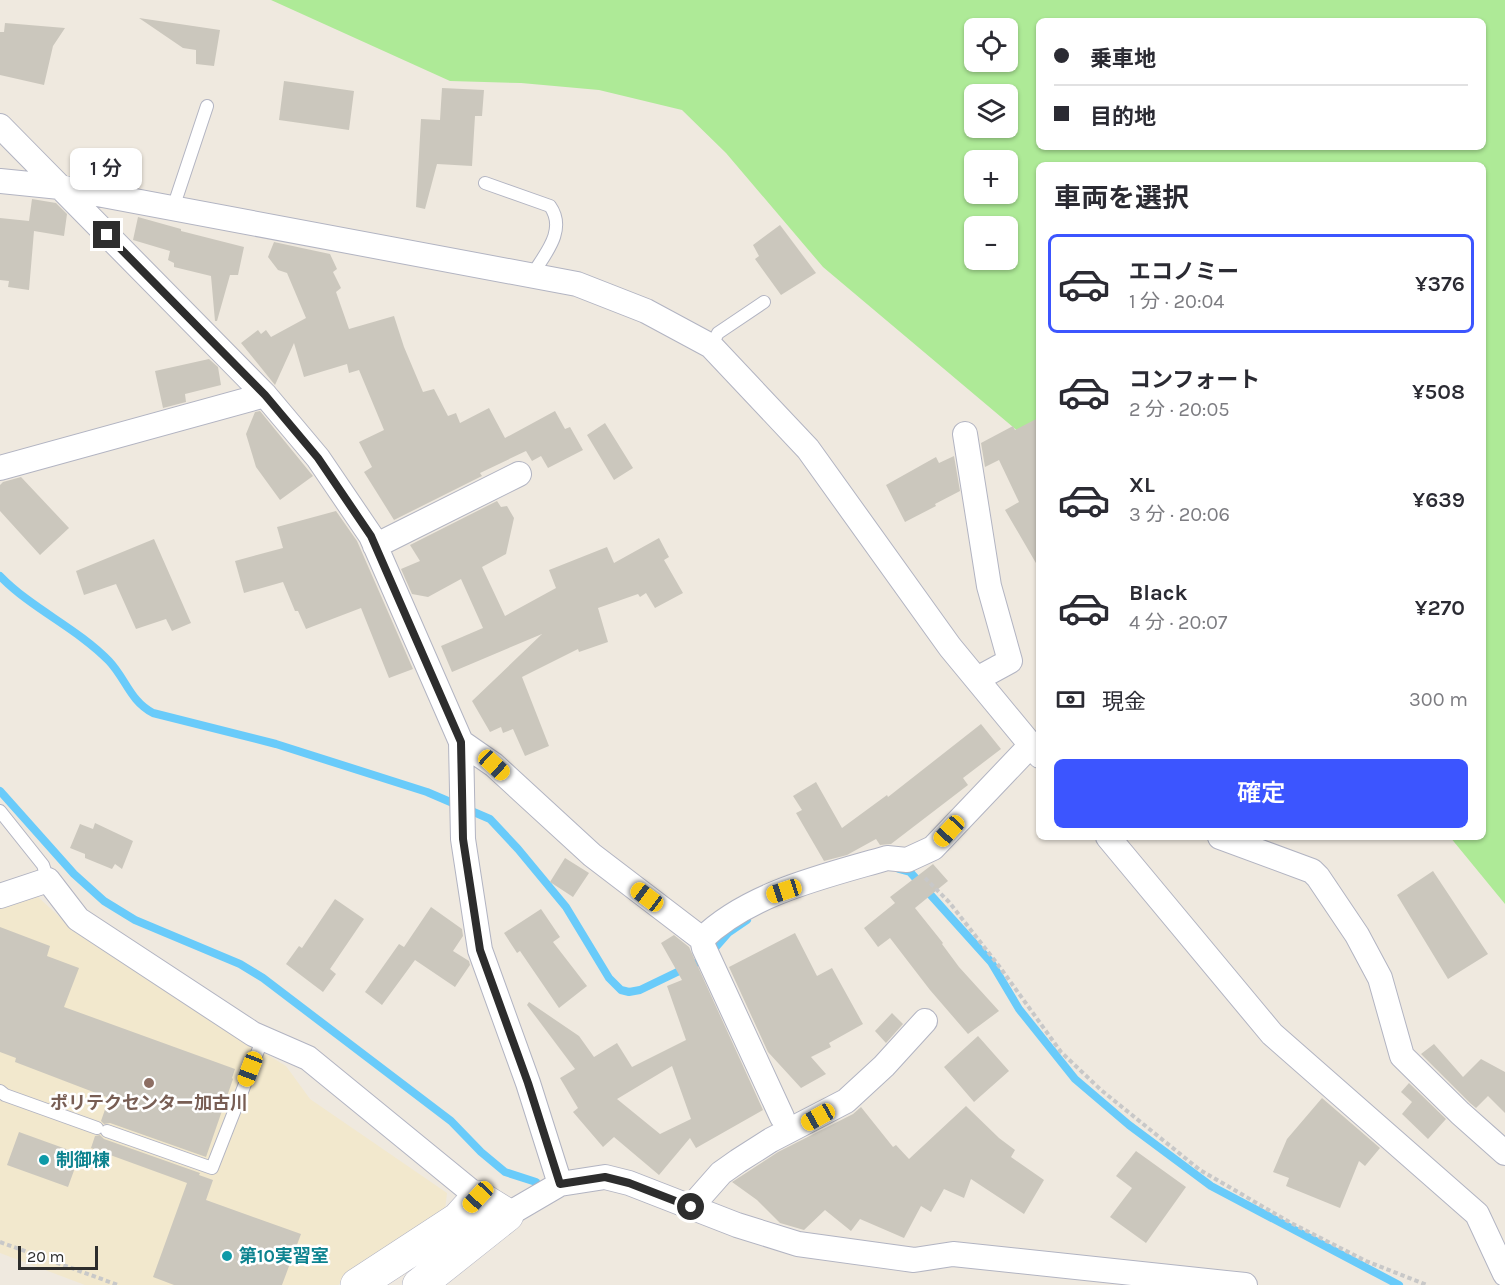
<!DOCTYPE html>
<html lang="ja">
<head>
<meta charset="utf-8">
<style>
  :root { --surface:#fff; --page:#f7f7f7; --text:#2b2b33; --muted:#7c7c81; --line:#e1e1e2; --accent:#3c55ff }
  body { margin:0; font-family:Karla,"Noto Sans JP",sans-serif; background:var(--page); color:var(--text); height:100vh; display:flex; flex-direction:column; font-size:22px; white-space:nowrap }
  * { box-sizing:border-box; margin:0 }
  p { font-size:20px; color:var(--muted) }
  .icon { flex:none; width:33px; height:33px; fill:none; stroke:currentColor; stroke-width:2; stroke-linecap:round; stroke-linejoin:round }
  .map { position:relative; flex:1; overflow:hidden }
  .details { position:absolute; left:1036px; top:162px; width:450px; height:678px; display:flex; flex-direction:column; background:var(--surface); border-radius:9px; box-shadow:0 2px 4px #0004 }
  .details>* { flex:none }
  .guide { position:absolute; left:1036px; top:18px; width:450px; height:132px; border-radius:9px; box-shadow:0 2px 4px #0004; display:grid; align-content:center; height:132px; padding:0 18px; background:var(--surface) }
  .buttons { position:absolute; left:964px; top:18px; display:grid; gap:12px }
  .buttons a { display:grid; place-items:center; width:54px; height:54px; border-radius:9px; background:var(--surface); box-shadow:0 2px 4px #0004; font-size:30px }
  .scale { position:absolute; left:18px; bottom:15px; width:80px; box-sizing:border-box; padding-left:6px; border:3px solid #2d2d2d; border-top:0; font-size:16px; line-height:21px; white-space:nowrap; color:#2d2d2d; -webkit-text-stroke:4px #fff; paint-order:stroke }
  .end { position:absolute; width:27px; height:27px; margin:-14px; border:8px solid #2d2d2d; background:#fff; box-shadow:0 0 0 3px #fff }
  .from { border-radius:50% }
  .bubble { position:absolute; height:42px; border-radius:9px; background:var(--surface); box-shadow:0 2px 4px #0004; font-size:20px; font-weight:600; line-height:42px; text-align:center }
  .car { position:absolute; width:18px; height:36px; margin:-18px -9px; border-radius:8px; box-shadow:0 0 4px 2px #0007; background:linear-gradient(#f5c518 24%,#345 0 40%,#f5c518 0 76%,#345 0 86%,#f5c518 0) }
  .guide b { display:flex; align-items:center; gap:21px; height:57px; font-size:22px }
  .guide b+b { border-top:2px solid var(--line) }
  .guide i { width:15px; height:15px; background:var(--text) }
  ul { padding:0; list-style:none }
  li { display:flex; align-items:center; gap:18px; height:99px; margin:0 12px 9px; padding:0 6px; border:3px solid transparent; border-radius:9px }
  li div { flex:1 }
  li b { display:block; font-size:22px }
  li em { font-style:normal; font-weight:600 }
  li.current { border-color:var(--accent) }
  li>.icon { width:54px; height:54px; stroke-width:1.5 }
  h2 { padding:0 18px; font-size:27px; line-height:72px }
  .pay { display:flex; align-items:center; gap:15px; height:66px; padding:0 18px; font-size:22px }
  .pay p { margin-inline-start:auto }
  .action { display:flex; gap:12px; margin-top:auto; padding:12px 18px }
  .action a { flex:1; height:69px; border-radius:9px; background:var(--accent); color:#fff; font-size:24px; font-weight:600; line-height:69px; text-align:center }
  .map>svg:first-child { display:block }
  .education { fill:#f2e8cd }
  .green { fill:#aeea97; fill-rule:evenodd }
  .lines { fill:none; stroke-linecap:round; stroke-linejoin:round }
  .stream { stroke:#69cbfa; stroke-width:8 }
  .building { fill:#cbc7bd; fill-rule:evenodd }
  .service-casing { stroke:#b2b4c2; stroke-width:14 }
  .minor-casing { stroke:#b2b4c2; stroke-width:26 }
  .secondary-casing { stroke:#b2b4c2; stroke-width:34 }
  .path { stroke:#c8c8c8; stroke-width:4; stroke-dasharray:4.5 3; stroke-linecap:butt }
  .service { stroke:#fff; stroke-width:12 }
  .minor { stroke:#fff; stroke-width:24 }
  .secondary { stroke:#fff; stroke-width:33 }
  .route { stroke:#2d2d2d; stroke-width:8 }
  .education-dot { fill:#8d6e63; stroke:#fff; stroke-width:2 }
  .culture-dot { fill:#0f9aa8; stroke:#fff; stroke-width:2 }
  .labels { text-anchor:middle; stroke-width:5; stroke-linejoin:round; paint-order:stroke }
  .education-label { font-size:18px; font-weight:bold; fill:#785e54; stroke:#fff }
  .culture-label { font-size:18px; font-weight:bold; fill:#0d838f; stroke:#fff; text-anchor:start }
</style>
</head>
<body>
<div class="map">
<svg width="1505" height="1285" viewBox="0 0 1505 1285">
  <rect width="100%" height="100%" fill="#efe9df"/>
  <path class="education" d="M37,896L63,920L246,1042L286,1066L310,1099L447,1193L445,1210L338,1285H85L0,1253V905L18,899Z"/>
  <path class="green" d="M271,0H1505V904L1450,837H1484V165H1040L1039,449L823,267L726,153L682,110L599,90L521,83L450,81ZM1040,21H1484V147H1040ZM975,28H1008V62H975ZM975,94H1008V128H975ZM975,160H1008V194H975ZM975,226H1008V260H975Z"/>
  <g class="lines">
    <path class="stream" d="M0,576C32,609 77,628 109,661C126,679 130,701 153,713L276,744L427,792L490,819L518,849L566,907L609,978L621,990L629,992L640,990L698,962L714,949L728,933L747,920
      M0,791L74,874L104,901L135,920L240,964L263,978L451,1121L481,1152L505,1172L536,1182
      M899,869L910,872L991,962L1019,1009L1075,1079L1129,1125L1211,1186L1399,1285"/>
  </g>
  <path class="building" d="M139,18L220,30L214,66L196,64V50L183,48Z
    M5,23L65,28L53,46L44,85L0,75V32H4Z
    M284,81L354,91L349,130L279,120Z
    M442,88L484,90L482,116H475L472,166L437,164L425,209L416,207L421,119L440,120Z
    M32,199L56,203L67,214L64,236L34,231L29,290L8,287L9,281L0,280V218L29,221Z
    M138,217L181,229V231L244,247L238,275H230L217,321H215L211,276L174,267V263L168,260L170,251L133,240Z
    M780,225L816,273L781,295L755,259L759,256L753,245Z
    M274,242L330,254L337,269L333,272L341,288L336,292L349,329L394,316L404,347L423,392L434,389L448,416L456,413L460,423L489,408L505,438L555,411L565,429L570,427L583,450L548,468L541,456L532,461L526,451L480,473L482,476L394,520L364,472L372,467L359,442L384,430L359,370L349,373L347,364L304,377L294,343L275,385L241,343L258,330L261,334L266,330L271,337L306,318L287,273L278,270L268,257Z
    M209,359L218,367L221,385L185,394L186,402L163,408L155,371Z
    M260,411L313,476L280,500L256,467L246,434L255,412Z
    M1040,417V570L1005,510L1019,502L999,460L985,467L981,443L1013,426L1015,430Z
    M605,423L633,468L614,480L587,435Z
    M954,456L960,491L935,504L936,506L905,522L886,485L936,457L939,463Z
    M21,477L69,528L40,555L0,511V485L3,482Z
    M497,501L501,507L507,506L514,518L506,554L482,567L505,616L556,588L549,570L607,547L614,563L659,538L669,557L664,560L683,593L655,608L646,593L640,597L638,594L598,608L608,642L579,652L578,649L522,677L549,746L525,756L513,729L503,733L501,727L490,732L472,701L542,634L452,672L441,646L483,628L461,579L428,597L412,594L401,569L420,561L410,545Z
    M336,511L357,541L413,669L389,678L361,608L306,629L298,611H295L283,582L244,593L235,561L283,548L277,527Z
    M154,539L191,623L172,631L166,619L136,629L116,584L84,595L76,571Z
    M981,724L1001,749L963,778L968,785L891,844L880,845L876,839L847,855L824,861L796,813L802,810L793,796L816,782L842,828L887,795L888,797Z
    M95,823L133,841L122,869L115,864L112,869L85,858V854L70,848L80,824L93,829Z
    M565,858L589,873L573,897L550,882Z
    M933,864L948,881L915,908L943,943L942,944L959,967L999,1011L968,1034L930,990L890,938L878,947L864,928L895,903L890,897Z
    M1433,871L1488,954L1448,979L1397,895Z
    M335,899L364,919L330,969L336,974L323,992L286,964L299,946L302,948Z
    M431,907L462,929L463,936L453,951L469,961L470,965L455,987L415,960L382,1005L365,992L399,944L404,947Z
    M541,909L560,937L553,942L587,986L559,1008L520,951L517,953L504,933Z
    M0,927L50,946L47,956L79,968L64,1007L235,1069L232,1078L233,1079L206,1157L110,1123L104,1124L101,1121L109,1098L15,1062L16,1058L0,1052Z
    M795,933L817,976L832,968L863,1024L829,1043L831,1047L811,1057L826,1074L801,1088L768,1052L729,967Z
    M674,935L689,947L763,1110L696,1148L690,1138L659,1175L614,1137L603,1147L573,1112L578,1108L560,1078L575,1069L527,1005L529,1002L579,1036L594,1057L617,1043L632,1067L686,1040L667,986L682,980L661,943ZM672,1066L691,1119L660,1134L617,1099Z
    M892,1013L903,1024L886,1043L875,1031Z
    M978,1036L1009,1071L974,1102L944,1067Z
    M1434,1044L1463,1077L1481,1059L1505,1072V1113L1488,1096L1476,1108L1470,1103L1421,1054Z
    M1409,1083L1446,1119L1428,1139L1402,1114L1412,1102L1401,1092Z
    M1322,1098L1380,1148L1365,1166L1359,1161L1340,1208L1286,1186L1289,1178L1273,1172L1287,1139Z
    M966,1106L999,1138L1015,1150L1011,1157L1044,1180L1024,1214L971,1179L964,1198L944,1189L931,1212L921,1206L904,1238L860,1219L851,1231L825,1210L804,1230L780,1223L757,1200L732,1182L778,1152L853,1114L861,1107L893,1147L896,1145L909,1159Z
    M19,1132L80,1154L68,1187L7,1165Z
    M100,1135L104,1139L200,1173L199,1175L213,1180L206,1200L301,1234L282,1285H174L153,1277L187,1183L91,1148L95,1136Z
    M1136,1151L1186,1187L1146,1243L1110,1217L1132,1188L1116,1176Z"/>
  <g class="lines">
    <defs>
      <path id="service" d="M485,183L550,206C567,230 545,254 532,275
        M173,208L207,106
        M711,346L718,333L764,302
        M0,811L43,865L48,880
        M0,1091L5,1095L97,1128
        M107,1131L212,1168L263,1038"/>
      <path id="minor" d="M0,126L265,395L318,458L371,536L461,742L463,839L480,950L528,1083L560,1184
        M0,181L60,187L577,284L646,311L711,346L808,449L950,647L1040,756
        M965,434L989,586L1010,661L977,679
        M0,468L265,395
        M375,546L519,474
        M461,742L494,765L592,855L702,939C749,893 825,876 887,858L907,860L933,848L1031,745
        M1108,837L1272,1034L1477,1214L1505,1274
        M1220,837L1312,871L1318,877L1357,935L1380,978L1402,1056L1460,1113L1505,1153
        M0,896L48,880L78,919L253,1034L308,1058L478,1197
        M702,939L704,948L782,1117
        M691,1207L721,1173L738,1161L771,1140L846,1101L884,1066L925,1021
        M507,1215L560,1184L605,1177L629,1183L737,1225L798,1244L914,1260L953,1254L1245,1285"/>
      <path id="secondary" d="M357,1285L458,1219L478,1197L507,1215L419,1285"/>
    </defs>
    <use href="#service" class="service-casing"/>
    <use href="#minor" class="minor-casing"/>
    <use href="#secondary" class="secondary-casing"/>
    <path class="path" d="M925,878L949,902L999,966L1061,1052L1101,1090L1200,1170L1291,1223L1366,1261L1427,1285
      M0,1242L118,1285"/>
    <use href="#service" class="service"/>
    <use href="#minor" class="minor"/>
    <use href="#secondary" class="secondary"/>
  </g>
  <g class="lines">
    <path class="route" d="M107,235L265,395L318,458L371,536L461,742L463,839L480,950L528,1083L560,1184L605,1177L629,1183L691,1207"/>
  </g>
  <circle class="education-dot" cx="149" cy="1083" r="6"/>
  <g class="culture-dot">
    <circle cx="44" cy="1160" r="6"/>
    <circle cx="227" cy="1256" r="6"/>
  </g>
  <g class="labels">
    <g class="education-label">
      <text x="149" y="1109">ポリテクセンター加古川</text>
    </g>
    <g class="culture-label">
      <text x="56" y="1166">制御棟</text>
      <text x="239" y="1262">第10実習室</text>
    </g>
  </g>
</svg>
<div class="buttons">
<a><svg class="icon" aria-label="locate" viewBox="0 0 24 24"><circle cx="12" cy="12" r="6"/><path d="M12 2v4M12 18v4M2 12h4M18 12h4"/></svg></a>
<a><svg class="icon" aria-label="layers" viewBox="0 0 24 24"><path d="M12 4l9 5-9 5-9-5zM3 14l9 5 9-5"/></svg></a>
<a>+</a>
<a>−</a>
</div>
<div class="scale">20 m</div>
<i class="end from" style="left:691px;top:1207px"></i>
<i class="end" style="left:107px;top:235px"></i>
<div class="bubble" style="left:70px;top:148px;width:72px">1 分</div>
<i class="car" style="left:494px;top:765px;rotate:133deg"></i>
<i class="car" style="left:949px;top:831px;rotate:223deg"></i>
<i class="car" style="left:784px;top:891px;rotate:252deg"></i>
<i class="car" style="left:647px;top:897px;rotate:307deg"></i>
<i class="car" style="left:250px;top:1069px;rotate:201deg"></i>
<i class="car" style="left:818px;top:1117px;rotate:241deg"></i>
<i class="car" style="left:478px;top:1197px;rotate:223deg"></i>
<div class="guide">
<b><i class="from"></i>乗車地</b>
<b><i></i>目的地</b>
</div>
<section class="details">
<h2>車両を選択</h2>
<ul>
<li class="current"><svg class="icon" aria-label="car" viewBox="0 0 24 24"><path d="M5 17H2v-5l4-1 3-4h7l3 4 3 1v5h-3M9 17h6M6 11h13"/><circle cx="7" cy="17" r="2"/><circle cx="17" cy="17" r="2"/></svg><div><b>エコノミー</b><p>1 分 · 20:04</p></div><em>¥376</em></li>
<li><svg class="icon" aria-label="car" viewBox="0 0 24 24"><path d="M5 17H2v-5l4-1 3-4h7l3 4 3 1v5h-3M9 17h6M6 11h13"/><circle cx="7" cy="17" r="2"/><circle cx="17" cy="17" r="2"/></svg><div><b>コンフォート</b><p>2 分 · 20:05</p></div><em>¥508</em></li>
<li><svg class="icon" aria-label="car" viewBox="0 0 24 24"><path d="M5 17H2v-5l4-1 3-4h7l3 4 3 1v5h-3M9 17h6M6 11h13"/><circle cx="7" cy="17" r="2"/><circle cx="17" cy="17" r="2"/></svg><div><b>XL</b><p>3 分 · 20:06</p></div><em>¥639</em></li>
<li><svg class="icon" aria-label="car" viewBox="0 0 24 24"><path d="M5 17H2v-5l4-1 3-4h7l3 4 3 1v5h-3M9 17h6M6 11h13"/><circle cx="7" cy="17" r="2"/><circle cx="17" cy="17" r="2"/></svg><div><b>Black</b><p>4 分 · 20:07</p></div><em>¥270</em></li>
</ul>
<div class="pay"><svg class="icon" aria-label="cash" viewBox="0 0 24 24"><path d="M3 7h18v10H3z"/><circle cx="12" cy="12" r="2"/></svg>現金<p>300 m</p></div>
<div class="action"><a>確定</a></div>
</section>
</div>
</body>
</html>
